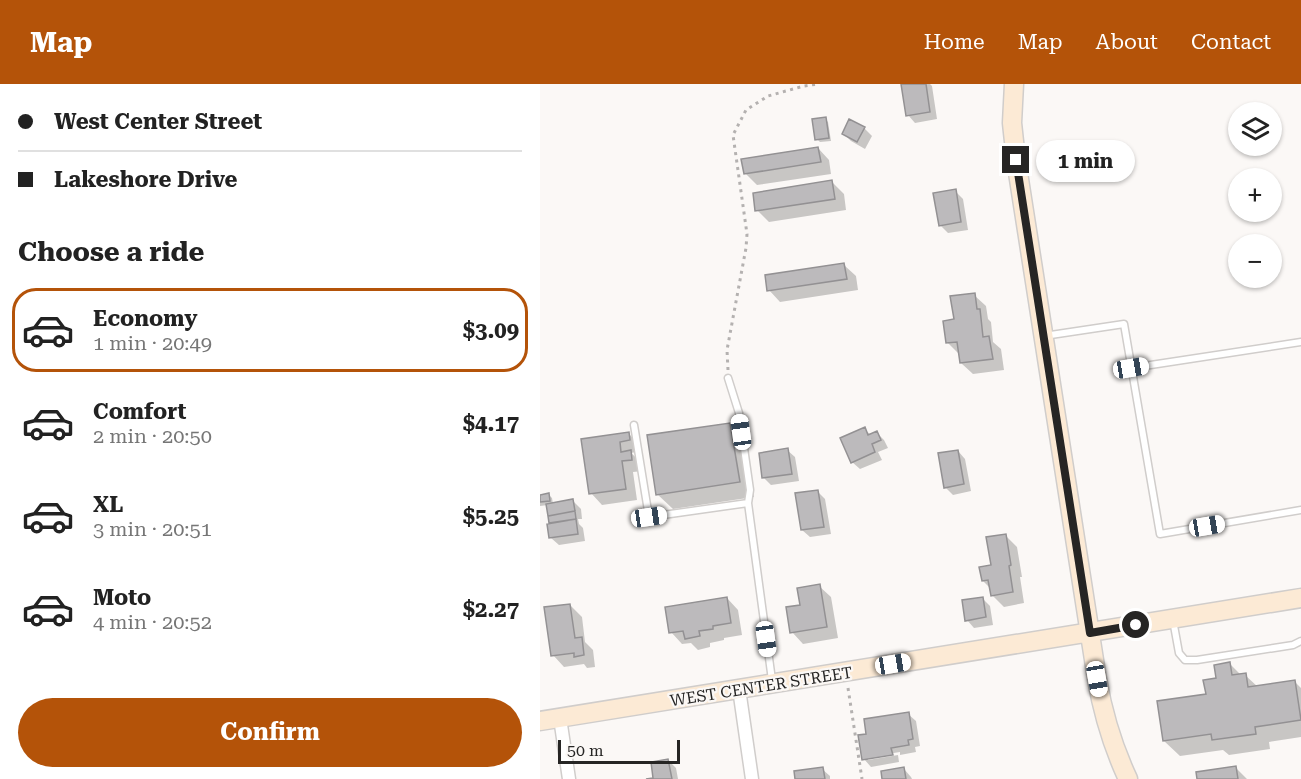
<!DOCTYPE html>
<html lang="en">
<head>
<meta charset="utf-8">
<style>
  :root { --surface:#fff; --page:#f6f6f6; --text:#222; --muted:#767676; --line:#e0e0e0; --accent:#b45309 }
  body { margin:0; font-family:"Roboto Serif",serif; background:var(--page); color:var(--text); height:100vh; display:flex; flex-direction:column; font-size:22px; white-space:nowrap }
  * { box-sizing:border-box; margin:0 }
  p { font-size:20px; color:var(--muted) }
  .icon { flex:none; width:33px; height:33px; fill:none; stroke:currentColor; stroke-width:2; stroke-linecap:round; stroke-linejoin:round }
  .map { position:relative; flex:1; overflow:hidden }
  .drawer { display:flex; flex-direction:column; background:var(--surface); width:540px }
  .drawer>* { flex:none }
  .banner { display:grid; align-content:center; height:132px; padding:0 18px; background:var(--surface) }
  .tools { position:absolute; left:688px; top:18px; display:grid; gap:12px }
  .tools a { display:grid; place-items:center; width:54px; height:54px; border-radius:50%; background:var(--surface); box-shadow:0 2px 4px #0004; font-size:30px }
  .scale { position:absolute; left:18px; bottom:15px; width:122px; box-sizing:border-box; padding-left:6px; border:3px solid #262524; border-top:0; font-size:16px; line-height:21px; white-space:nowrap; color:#262524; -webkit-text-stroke:4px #fbf8f6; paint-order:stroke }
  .end { position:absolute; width:27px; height:27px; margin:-14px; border:8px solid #262524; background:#fff; box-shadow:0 0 0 3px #fff }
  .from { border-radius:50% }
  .bubble { position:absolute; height:42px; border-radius:21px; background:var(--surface); box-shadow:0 2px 4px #0004; font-size:20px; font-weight:700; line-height:42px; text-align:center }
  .car { position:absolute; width:18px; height:36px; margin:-18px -9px; border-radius:8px; box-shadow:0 0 4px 2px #0007; background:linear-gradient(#fff 24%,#345 0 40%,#fff 0 76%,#345 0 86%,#fff 0) }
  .banner b { display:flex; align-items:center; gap:21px; height:57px; font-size:22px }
  .banner b+b { border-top:2px solid var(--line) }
  .banner i { width:15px; height:15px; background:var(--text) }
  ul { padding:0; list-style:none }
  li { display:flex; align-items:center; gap:18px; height:84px; margin:0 12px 9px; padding:0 6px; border:3px solid transparent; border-radius:24px }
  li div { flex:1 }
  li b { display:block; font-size:22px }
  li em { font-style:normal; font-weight:700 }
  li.on { border-color:var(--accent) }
  li>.icon { width:54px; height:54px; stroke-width:1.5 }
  h2 { padding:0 18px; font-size:27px; line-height:72px }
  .cta { display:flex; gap:12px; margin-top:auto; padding:12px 18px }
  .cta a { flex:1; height:69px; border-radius:36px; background:var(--accent); color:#fff; font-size:24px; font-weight:700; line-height:69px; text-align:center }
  header { display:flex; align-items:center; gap:36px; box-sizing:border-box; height:84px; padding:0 30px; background:var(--accent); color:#fff }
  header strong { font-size:28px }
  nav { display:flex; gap:33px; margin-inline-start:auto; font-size:21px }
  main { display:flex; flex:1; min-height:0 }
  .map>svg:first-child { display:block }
  .shadow { fill:#0003 }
  .building { fill:#bcbabc; stroke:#939193; stroke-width:1.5 }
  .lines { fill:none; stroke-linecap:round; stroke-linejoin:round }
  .lane-casing { stroke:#d0cdcb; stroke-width:9 }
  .street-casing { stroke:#d0cdcb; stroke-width:15 }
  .secondary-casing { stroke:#d0cdcb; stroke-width:21 }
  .path { stroke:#b4b1b0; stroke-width:3; stroke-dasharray:3 4.5; stroke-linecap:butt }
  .lane { stroke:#fff; stroke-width:6 }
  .street { stroke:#fff; stroke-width:12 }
  .secondary { stroke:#fcead5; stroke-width:18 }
  .route { stroke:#262524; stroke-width:8 }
  .labels { text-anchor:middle; stroke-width:4.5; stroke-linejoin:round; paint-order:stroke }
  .street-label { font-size:16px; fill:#262524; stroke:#fbf8f6 }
</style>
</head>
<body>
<header>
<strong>Map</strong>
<nav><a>Home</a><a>Map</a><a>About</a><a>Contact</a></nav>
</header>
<main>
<section class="drawer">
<div class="banner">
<b><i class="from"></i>West Center Street</b>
<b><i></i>Lakeshore Drive</b>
</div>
<h2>Choose a ride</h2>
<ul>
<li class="on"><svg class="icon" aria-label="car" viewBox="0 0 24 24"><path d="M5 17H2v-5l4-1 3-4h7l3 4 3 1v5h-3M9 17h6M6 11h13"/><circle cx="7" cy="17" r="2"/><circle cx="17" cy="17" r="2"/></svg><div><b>Economy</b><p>1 min · 20:49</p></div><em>$3.09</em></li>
<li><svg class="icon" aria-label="car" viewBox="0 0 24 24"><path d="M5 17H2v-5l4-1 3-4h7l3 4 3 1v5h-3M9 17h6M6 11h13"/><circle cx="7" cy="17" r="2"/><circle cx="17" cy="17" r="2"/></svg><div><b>Comfort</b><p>2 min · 20:50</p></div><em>$4.17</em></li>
<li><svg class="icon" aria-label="car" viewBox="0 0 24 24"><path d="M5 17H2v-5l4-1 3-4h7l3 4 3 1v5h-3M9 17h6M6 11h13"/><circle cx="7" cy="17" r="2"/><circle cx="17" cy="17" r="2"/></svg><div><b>XL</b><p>3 min · 20:51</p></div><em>$5.25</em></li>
<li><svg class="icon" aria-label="car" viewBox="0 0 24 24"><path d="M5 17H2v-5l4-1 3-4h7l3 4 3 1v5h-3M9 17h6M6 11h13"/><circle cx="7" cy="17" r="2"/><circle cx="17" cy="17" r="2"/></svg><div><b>Moto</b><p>4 min · 20:52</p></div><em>$2.27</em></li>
</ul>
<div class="cta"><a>Confirm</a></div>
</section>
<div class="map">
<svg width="761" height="695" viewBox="0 0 761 695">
  <rect width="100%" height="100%" fill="#fbf8f6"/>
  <path class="shadow" d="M363,0H390L392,2L397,35L375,39L368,31Z
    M285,35L288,38L291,57L280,58L277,55Z
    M310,37L324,44L332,52L325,65L311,57L304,50Z
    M278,64L289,76L291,90L217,101L205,89Z
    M292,98L304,110L306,126L229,138L217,126Z
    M415,107L423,115L428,146L408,149L400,141Z
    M304,181L316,192L318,206L240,218L229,206Z
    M434,211L446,222L448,235L451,238L453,258L461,265L464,286L433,290L421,279L419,270L407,258L415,237Z
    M190,340L205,356L214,413L133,425L117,410Z
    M324,345L331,351L337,349L344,356L348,364L338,368L342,376L320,385L312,378Z
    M88,349L100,361L101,367L91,369L102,379L103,387L93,388L97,416L62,421L51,409L43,356Z
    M247,366L255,373L259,397L231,401L224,394L220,370Z
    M418,367L425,375L431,407L413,411L405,403Z
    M277,407L285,415L291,450L270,453L262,446Z
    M9,411L12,414L13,420L33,417L41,425L42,435H38L39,440L43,444L45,457L19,461L11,454L12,440L10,438L8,421L0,422V412Z
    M465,451L477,463L482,493H480L484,519L464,523L452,511L451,505L443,497L453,483Z
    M279,502L291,513L298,554L263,560L252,548L262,522Z
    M187,514L198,526L202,551L184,554V556L170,559V563L158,566L151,559L142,560L131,548Z
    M442,514L450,522L453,541L434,544L427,536Z
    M30,521L42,533L45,558L53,566L55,583L47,584L44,580L24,583L13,571Z
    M690,580L701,591H705L718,603L755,598L761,604V653L729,658L730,665L689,671L683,666L640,672L624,657L667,611L677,595Z
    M368,630L376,637L380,662L375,663L376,668L360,671V668L328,673V676L358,671L359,678L331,683L324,675Z
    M128,676L136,684L138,695H115Z
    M696,684L707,695H659L658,690Z
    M282,685L290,692V695H257L256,688Z
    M364,685L371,693L372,695H343L342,688Z"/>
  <path class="building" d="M361,0H386L390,28L366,32Z
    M286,33L289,54L275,56L272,35Z
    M309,35L325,43L317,58L302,50Z
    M278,63L281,78L204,90L201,75Z
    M292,96L295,115L215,127L213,109Z
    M416,105L421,138L399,142L393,109Z
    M304,179L307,195L227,207L225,191Z
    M435,209L437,225H440L443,253L449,252L453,275L420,279L417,258L406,259L403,237L414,235L410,212Z
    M190,339L200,398L116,411L107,351Z
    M325,343L328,351L337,347L341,356L332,360L335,368L311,379L300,354Z
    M89,348L90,356L80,358L81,368L91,366L92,376L82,377L86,405L49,410L41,355Z
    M248,364L252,390L222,394L219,369Z
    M418,366L424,400L404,404L398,369Z
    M278,406L284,443L261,446L255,409Z
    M9,409L10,417L0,418V411Z
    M33,415L35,427L8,432L6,420Z
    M35,427L36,435L9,439L8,432Z
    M36,435L38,450L9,454L7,440Z
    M466,450L471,481L469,482L473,508L451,512L448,496L442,497L439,483L451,481L446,453Z
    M280,500L287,543L250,549L246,523L260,521L257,504Z
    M187,513L191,539L173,542V545L159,547L160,552L145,555L143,547L129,549L125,523Z
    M443,513L446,533L425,537L422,516Z
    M30,520L35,554L42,553L44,571L34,573V569L11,572L4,523Z
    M690,578L692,591L706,589L708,603L755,596L761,636L715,643L716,650L672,656L671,650L623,657L617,617L666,610L663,596L676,594L674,581Z
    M369,628L373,655L368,656L369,661L351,664L353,671L322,676L318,651L326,650L324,635Z
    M128,675L132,695H106L113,694L111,678Z
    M696,682L698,695H657L656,688Z
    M283,683L285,695H255L254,687Z
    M364,683L366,695H342L341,687Z"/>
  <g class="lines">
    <defs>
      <path id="lane" d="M504,252L584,240L620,450L761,426
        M591,284L761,258
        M188,294L199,329L210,406L208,419
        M94,341L109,433L208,419L232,596
        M633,536L639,569L645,576H657L753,561L761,557"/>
      <path id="street" d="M199,605L212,695
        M20,634L29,695"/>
      <path id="secondary" d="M474,0L472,39L476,76L557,595C563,630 573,663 588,695
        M0,637L761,514"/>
    </defs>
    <use href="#lane" class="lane-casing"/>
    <use href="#street" class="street-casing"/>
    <use href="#secondary" class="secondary-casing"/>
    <path class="path" d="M188,286L187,266L206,164L207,150L193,51L206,26L228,12L264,2L278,0
      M308,604L322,695"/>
    <use href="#lane" class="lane"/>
    <use href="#street" class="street"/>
    <use href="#secondary" class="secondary"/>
  </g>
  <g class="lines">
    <path class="route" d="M476,76L550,549L596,541"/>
  </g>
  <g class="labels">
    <g class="street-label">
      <text transform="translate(221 602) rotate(-9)" y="6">WEST CENTER STREET</text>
    </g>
  </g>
</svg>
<div class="tools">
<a><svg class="icon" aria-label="layers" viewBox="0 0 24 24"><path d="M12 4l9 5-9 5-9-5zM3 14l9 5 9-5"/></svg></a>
<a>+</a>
<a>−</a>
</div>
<div class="scale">50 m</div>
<i class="end from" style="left:596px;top:541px"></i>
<i class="end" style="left:476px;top:76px"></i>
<div class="bubble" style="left:496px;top:56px;width:99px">1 min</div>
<i class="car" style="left:591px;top:284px;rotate:81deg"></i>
<i class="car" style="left:201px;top:348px;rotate:352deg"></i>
<i class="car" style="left:109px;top:433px;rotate:82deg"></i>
<i class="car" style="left:667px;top:442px;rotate:80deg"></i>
<i class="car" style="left:226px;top:555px;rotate:172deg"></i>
<i class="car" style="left:353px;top:580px;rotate:81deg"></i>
<i class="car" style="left:557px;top:595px;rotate:170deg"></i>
</div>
</main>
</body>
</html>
